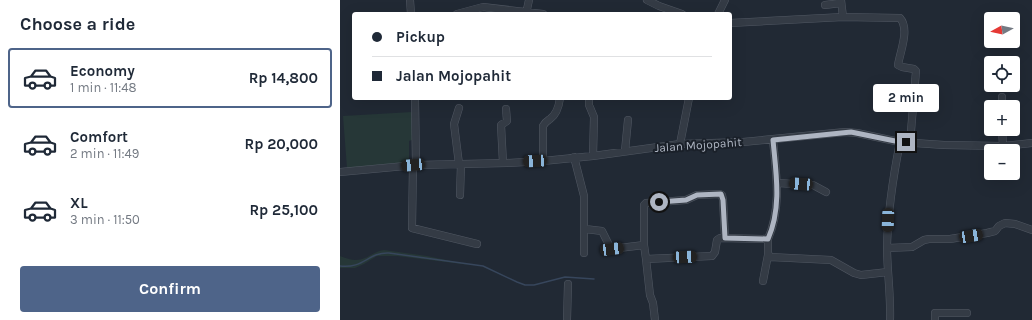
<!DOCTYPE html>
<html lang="en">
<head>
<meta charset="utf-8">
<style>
  :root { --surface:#fff; --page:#f6f6f7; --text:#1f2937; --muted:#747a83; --line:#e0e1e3; --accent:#4e6489 }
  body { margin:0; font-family:Karla,sans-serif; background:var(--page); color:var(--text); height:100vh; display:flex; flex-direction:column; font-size:15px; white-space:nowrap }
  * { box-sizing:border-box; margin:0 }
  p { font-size:13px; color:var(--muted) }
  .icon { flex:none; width:22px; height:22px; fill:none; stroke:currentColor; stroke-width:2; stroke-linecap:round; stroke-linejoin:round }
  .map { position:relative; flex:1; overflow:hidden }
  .panel { display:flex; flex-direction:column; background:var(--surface); width:340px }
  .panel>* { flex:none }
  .banner { position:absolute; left:12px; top:12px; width:380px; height:88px; border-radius:4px; box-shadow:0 4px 16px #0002; display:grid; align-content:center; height:88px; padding:0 20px; background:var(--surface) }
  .needle { width:26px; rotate:262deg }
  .buttons { position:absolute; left:644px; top:12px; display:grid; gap:8px }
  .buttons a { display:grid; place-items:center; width:36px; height:36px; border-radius:4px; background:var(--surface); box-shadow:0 4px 16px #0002; font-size:20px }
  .end { position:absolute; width:18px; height:18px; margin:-9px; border:5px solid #aeb5c2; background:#111; box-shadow:0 0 0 2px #111 }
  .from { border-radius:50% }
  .bubble { position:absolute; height:28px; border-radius:4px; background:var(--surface); box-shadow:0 4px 16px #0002; font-size:13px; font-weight:700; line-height:28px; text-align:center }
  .car { position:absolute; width:12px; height:24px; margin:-12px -6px; border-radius:5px; box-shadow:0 0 3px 1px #0007; background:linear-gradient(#222 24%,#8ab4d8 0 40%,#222 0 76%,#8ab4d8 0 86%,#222 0) }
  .banner b { display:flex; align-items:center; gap:14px; height:38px; font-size:15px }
  .banner b+b { border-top:1px solid var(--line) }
  .banner i { width:10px; height:10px; background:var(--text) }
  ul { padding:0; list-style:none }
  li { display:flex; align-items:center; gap:12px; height:60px; margin:0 8px 6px; padding:0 12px; border:2px solid transparent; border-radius:4px }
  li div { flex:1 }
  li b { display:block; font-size:15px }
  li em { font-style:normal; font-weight:700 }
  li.selected { border-color:var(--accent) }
  li>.icon { width:36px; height:36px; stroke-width:1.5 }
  h2 { padding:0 20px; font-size:18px; line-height:48px }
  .cta { display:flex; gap:8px; margin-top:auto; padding:8px 20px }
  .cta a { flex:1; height:46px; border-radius:4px; background:var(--accent); color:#fff; font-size:16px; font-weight:700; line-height:46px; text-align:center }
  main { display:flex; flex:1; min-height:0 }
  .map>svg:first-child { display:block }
  .green { fill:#263737 }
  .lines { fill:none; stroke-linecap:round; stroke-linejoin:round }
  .stream { stroke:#37465c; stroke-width:1.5 }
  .minor-casing { stroke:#515863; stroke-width:8 }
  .minor { stroke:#343b45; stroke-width:7 }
  .route { stroke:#aeb5c2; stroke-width:5 }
  .labels { text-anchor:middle; stroke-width:4; stroke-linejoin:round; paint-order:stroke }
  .street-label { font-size:12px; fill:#aeb5c2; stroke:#1a2029 }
</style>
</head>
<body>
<main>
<section class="panel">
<h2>Choose a ride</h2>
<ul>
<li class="selected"><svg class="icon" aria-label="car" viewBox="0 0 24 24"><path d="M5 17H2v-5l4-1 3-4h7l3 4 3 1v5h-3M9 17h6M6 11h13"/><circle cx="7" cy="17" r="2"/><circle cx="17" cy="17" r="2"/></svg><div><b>Economy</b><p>1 min · 11:48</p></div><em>Rp 14,800</em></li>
<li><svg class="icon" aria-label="car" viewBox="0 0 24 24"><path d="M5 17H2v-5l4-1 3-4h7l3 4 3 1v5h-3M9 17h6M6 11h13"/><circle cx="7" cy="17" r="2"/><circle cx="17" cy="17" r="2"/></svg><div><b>Comfort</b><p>2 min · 11:49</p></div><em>Rp 20,000</em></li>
<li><svg class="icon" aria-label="car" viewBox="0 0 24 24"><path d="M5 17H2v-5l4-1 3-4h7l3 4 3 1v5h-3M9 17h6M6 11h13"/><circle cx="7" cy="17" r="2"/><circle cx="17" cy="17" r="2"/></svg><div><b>XL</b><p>3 min · 11:50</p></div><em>Rp 25,100</em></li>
</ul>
<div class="cta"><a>Confirm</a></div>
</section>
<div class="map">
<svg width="692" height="320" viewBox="0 0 692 320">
  <rect width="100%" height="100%" fill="#212934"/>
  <path class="green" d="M72,112V140L69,141V162L7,168L3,116Z
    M44,250L87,256L130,265L57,256H37L24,264L15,268H0V256C5,258 11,260 16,260C27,260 34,251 44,250Z"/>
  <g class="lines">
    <path class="stream" d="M0,266C24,269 28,252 49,253L143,266L177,282L185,285H194L225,277L254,279"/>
    <defs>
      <path id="minor" d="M70,0L71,14
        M307,0L319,6L342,14
        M501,0L503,17
        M485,5L501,3
        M117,14L143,7L203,14
        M186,14L189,0
        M378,14L385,0
        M390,23L503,17L560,18C570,29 560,52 558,65L562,67L574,69L576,71L570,143
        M75,98L76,165
        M249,98V105L254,117L253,156
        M662,107V97
        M662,129L663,146
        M340,144L349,98
        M285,151L288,120
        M234,157L244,196V253
        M203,161V126C205,122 207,121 210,119C217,114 219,106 220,98
        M163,163L161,125L167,121L166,109
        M119,164L114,124L119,108
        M73,165L72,228L137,244
        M0,172L76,165L167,163L203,161L253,156L340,144L403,142L505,132L517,133L560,142L604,145L663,146L692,143
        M437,183L473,185L486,192
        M120,195L121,164
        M245,229L262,231L271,249L304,245V205L306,203L346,200L357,195L380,194L382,195L383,200L385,238
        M428,239C442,207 436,173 433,140
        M304,245L306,259L372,256L375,252L377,240L380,238L428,239V253L430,257L491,260L514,273L521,275L548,272
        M547,248L572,247L584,240L589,239H610L647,233L655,231L659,226L665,223L675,224L692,230
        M306,259L310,295L313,303L315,320
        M423,281L428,255
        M227,320L228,284
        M550,320C551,295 547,271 547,246C548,211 553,177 560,142
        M595,320V313H627"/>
    </defs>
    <use href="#minor" class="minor-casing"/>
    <use href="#minor" class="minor"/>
  </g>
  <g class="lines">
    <path class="route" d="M319,202L346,200L357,195L381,194L383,200L385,238L428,239C442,207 436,173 433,140L511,132L560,142H566"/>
  </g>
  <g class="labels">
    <g class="street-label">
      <text transform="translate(358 145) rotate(-4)" y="4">Jalan Mojopahit</text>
    </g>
  </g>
</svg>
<div class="buttons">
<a><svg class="needle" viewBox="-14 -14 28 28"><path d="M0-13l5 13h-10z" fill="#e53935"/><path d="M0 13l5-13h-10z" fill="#747a83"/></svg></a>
<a><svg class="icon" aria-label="locate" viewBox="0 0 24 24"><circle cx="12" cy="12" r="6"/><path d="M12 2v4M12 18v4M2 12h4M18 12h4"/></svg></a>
<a>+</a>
<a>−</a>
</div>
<i class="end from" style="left:319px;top:202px"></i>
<i class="end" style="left:566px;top:142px"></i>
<div class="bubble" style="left:533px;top:84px;width:66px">2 min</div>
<i class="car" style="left:195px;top:161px;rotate:267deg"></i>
<i class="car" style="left:73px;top:165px;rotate:265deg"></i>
<i class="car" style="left:461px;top:184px;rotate:274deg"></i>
<i class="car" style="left:548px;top:220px;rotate:182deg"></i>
<i class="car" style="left:631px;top:236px;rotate:81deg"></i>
<i class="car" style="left:272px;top:249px;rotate:83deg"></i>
<i class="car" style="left:345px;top:257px;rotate:87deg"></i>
<div class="banner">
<b><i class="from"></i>Pickup</b>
<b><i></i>Jalan Mojopahit</b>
</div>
</div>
</main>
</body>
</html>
